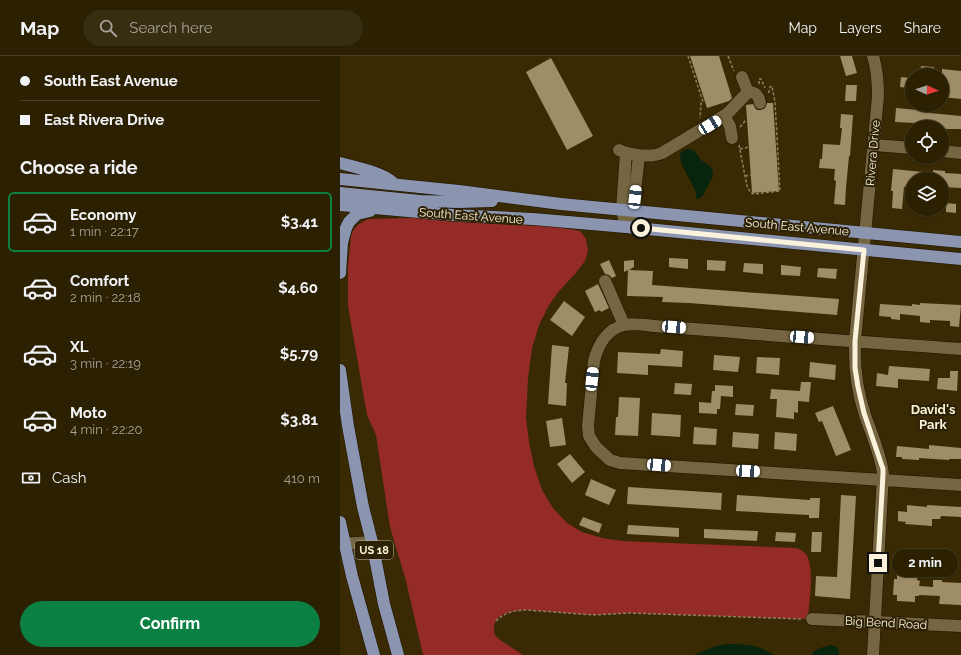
<!DOCTYPE html>
<html lang="en">
<head>
<meta charset="utf-8">
<style>
  :root { --surface:#2b2002; --page:#372d11; --text:#f1f3f6; --muted:#a6a399; --line:#473e24; --accent:#0b8043 }
  body { margin:0; font-family:Raleway,sans-serif; background:var(--page); color:var(--text); height:100vh; display:flex; flex-direction:column; font-size:15px; white-space:nowrap }
  * { box-sizing:border-box; margin:0 }
  p { font-size:13px; color:var(--muted) }
  .icon { flex:none; width:22px; height:22px; fill:none; stroke:currentColor; stroke-width:2; stroke-linecap:round; stroke-linejoin:round }
  .map { position:relative; flex:1; overflow:hidden }
  .sheet { display:flex; flex-direction:column; background:var(--surface); width:340px }
  .sheet>* { flex:none }
  .banner { display:grid; align-content:center; height:88px; padding:0 20px; background:var(--surface) }
  .needle { width:26px; rotate:94deg }
  .buttons { position:absolute; left:565px; top:12px; display:grid; gap:8px }
  .buttons a { display:grid; place-items:center; width:44px; height:44px; border-radius:50%; background:var(--surface); box-shadow:0 1px 3px #0004,0 0 0 1px var(--line); font-size:20px }
  .end { position:absolute; width:18px; height:18px; margin:-9px; border:5px solid #fbf2dd; background:#111; box-shadow:0 0 0 2px #111 }
  .from { border-radius:50% }
  .bubble { position:absolute; height:28px; border-radius:14px; background:var(--surface); box-shadow:0 1px 3px #0004,0 0 0 1px var(--line); font-size:13px; font-weight:700; line-height:28px; text-align:center }
  .car { position:absolute; width:12px; height:24px; margin:-12px -6px; border-radius:5px; box-shadow:0 0 3px 1px #0007; background:linear-gradient(#fff 24%,#345 0 40%,#fff 0 76%,#345 0 86%,#fff 0) }
  .banner b { display:flex; align-items:center; gap:14px; height:38px; font-size:15px }
  .banner b+b { border-top:1px solid var(--line) }
  .banner i { width:10px; height:10px; background:var(--text) }
  ul { padding:0; list-style:none }
  li { display:flex; align-items:center; gap:12px; height:60px; margin:0 8px 6px; padding:0 12px; border:2px solid transparent; border-radius:6px }
  li div { flex:1 }
  li b { display:block; font-size:15px }
  li em { font-style:normal; font-weight:700 }
  li.active { border-color:var(--accent) }
  li>.icon { width:36px; height:36px; stroke-width:1.5 }
  h2 { padding:0 20px; font-size:18px; line-height:48px }
  .pay { display:flex; align-items:center; gap:10px; height:44px; padding:0 20px; font-size:15px }
  .pay p { margin-inline-start:auto }
  .cta { display:flex; gap:8px; margin-top:auto; padding:8px 20px }
  .cta a { flex:1; height:46px; border-radius:24px; background:var(--accent); color:#fff; font-size:16px; font-weight:700; line-height:46px; text-align:center }
  header { display:flex; align-items:center; gap:24px; box-sizing:border-box; height:56px; padding:0 20px; background:var(--surface); border-bottom:1px solid var(--line) }
  header strong { font-size:19px }
  nav { display:flex; gap:22px; margin-inline-start:auto; font-size:14px }
  .search { width:280px; height:36px; background:var(--page); display:flex; align-items:center; gap:10px; box-sizing:border-box; padding:0 14px; border-radius:22px; color:var(--muted); font-size:15px }
  main { display:flex; flex:1; min-height:0 }
  .map>svg:first-child { display:block }
  .forest { fill:#942b27 }
  .water { fill:#07240c }
  .building { fill:#9e8d66 }
  .lines { fill:none; stroke-linecap:round; stroke-linejoin:round }
  .minor-casing { stroke:#1e1300; stroke-width:13 }
  .major-casing { stroke:#1e1300; stroke-width:13 }
  .path { stroke:#8e8162; stroke-width:1.5; stroke-dasharray:3 2; stroke-linecap:butt }
  .minor { stroke:#756540; stroke-width:12 }
  .major { stroke:#8b95b0; stroke-width:12 }
  .route { stroke:#fbf2dd; stroke-width:5 }
  .labels { text-anchor:middle; stroke-width:4; stroke-linejoin:round; paint-order:stroke }
  .shield { fill:#2c2105; stroke:#bdb39c; stroke-width:1 }
  .shield-label { font-size:11px; font-weight:bold; fill:#fbf2dd }
  .street-label { font-size:12px; fill:#fbf2dd; stroke:#2c2105 }
  .neighbourhood-label { font-size:13px; font-weight:bold; fill:#fbf2dd; stroke:#2c2105 }
</style>
</head>
<body>
<header>
<strong>Map</strong>
<div class="search"><svg class="icon" aria-label="search" viewBox="0 0 24 24"><circle cx="10" cy="10" r="6"/><path d="M15 15l6 6"/></svg>Search here</div>
<nav><a>Map</a><a>Layers</a><a>Share</a></nav>
</header>
<main>
<section class="sheet">
<div class="banner">
<b><i class="from"></i>South East Avenue</b>
<b><i></i>East Rivera Drive</b>
</div>
<h2>Choose a ride</h2>
<ul>
<li class="active"><svg class="icon" aria-label="car" viewBox="0 0 24 24"><path d="M5 17H2v-5l4-1 3-4h7l3 4 3 1v5h-3M9 17h6M6 11h13"/><circle cx="7" cy="17" r="2"/><circle cx="17" cy="17" r="2"/></svg><div><b>Economy</b><p>1 min · 22:17</p></div><em>$3.41</em></li>
<li><svg class="icon" aria-label="car" viewBox="0 0 24 24"><path d="M5 17H2v-5l4-1 3-4h7l3 4 3 1v5h-3M9 17h6M6 11h13"/><circle cx="7" cy="17" r="2"/><circle cx="17" cy="17" r="2"/></svg><div><b>Comfort</b><p>2 min · 22:18</p></div><em>$4.60</em></li>
<li><svg class="icon" aria-label="car" viewBox="0 0 24 24"><path d="M5 17H2v-5l4-1 3-4h7l3 4 3 1v5h-3M9 17h6M6 11h13"/><circle cx="7" cy="17" r="2"/><circle cx="17" cy="17" r="2"/></svg><div><b>XL</b><p>3 min · 22:19</p></div><em>$5.79</em></li>
<li><svg class="icon" aria-label="car" viewBox="0 0 24 24"><path d="M5 17H2v-5l4-1 3-4h7l3 4 3 1v5h-3M9 17h6M6 11h13"/><circle cx="7" cy="17" r="2"/><circle cx="17" cy="17" r="2"/></svg><div><b>Moto</b><p>4 min · 22:20</p></div><em>$3.81</em></li>
</ul>
<div class="pay"><svg class="icon" aria-label="cash" viewBox="0 0 24 24"><path d="M3 7h18v10H3z"/><circle cx="12" cy="12" r="2"/></svg>Cash<p>410 m</p></div>
<div class="cta"><a>Confirm</a></div>
</section>
<div class="map">
<svg width="621" height="599" viewBox="0 0 621 599">
  <rect width="100%" height="100%" fill="#392a03"/>
  <path class="forest" d="M77,162L117,166L217,171L240,175L246,183L248,195L245,205L235,218L220,234L209,249L199,269L192,292L188,322L186,362L189,386L194,410L202,434L213,452L227,467L242,476L262,482L282,485L456,492C461,494 466,496 468,502C474,517 469,546 468,563L289,557L253,559L188,554C177,554 156,556 154,570C154,573 154,577 155,579C158,584 178,595 183,599H83L66,525L50,471L36,379L27,359L8,250V210L11,180L14,173L19,168L28,163Z"/>
  <path class="water" d="M348,93L353,94L359,100L360,103L372,112L373,120L362,141L356,143V136L341,107L340,97L344,94Z
    M388,588C406,588 419,589 434,599H354L376,590Z
    M491,589C497,590 500,593 499,599H471C475,592 484,591 491,589Z"/>
  <path class="building" d="M350,0H379L392,42L389,45L367,52Z
    M500,0H512L517,17L506,20Z
    M211,2L253,80L227,94L186,16Z
    M581,10L594,11L593,19H580Z
    M602,13L621,15V43L602,41Z
    M561,21L570,22L569,32L560,31Z
    M506,29H517L516,45H505Z
    M427,47H433L439,135L412,137L406,49L413,48L415,52L417,54H421L425,52Z
    M577,51L590,52V57L621,60V73H602V71L575,70V67L555,66L556,52L577,54Z
    M501,58L513,59L510,100H509L506,132L505,149L494,148L496,125L494,124L495,113L479,112L480,103H482L483,88L500,89L502,72H500Z
    M553,113L593,117V114L605,115V117L621,118V132L602,131V123H572V131H564L562,153L552,152L553,135H551Z
    M606,147L616,148V157L606,156Z
    M329,202L348,203V213L329,211Z
    M269,204L276,220L272,222L269,219L265,218L260,208Z
    M294,204V211L289,214L313,215L312,229L499,243L497,259L349,247L322,246L323,241L287,240L288,214L284,216V205Z
    M367,204L386,205L385,215L367,214Z
    M404,207L423,208V218L403,216Z
    M441,209L461,211L460,220L441,219Z
    M478,212L497,213L496,223L477,221Z
    M258,228L269,252L261,256L260,254L255,256L245,235Z
    M224,245L245,261L232,280L210,264Z
    M580,247L621,249L619,271L610,270V265L590,264V267L580,266V260L560,258V264L551,263V261L539,260L540,248L572,250V248L580,249Z
    M212,289L229,291L225,327H227L226,350L208,348Z
    M321,293L343,295L342,311L308,309V319L277,317L278,296L320,298Z
    M374,299L400,301L398,316L373,314Z
    M417,301L440,302L439,319L416,317Z
    M470,306L496,309L495,324L469,321Z
    M549,310L590,313L589,325L558,323V332L536,330L537,317L548,319Z
    M610,315H618L617,335L597,333L598,322H610Z
    M461,326H471L469,346L458,345V357L454,356V363L436,361L437,343H430L431,333L460,335Z
    M335,327L352,328L351,339L334,338Z
    M375,329L393,330V341L381,340L380,353H377V358L359,357V346L371,347L372,335H375Z
    M279,341L300,342L298,380L275,379L276,361H278Z
    M396,348L414,349L413,360L395,359Z
    M493,350L511,394L496,400L482,365L479,366L475,357Z
    M312,357L341,359L340,381L311,379Z
    M222,362L226,389L210,391L206,365Z
    M354,371L377,373L376,389L353,388Z
    M393,376L419,378L418,393L392,391Z
    M435,376L457,378L456,395L434,393Z
    M589,389L621,392V403H609V404L579,402V404L562,403V401H556L557,390L589,393Z
    M230,398L245,416L232,427L217,408Z
    M251,423L276,434L269,449L245,439Z
    M288,431L382,437L381,454L287,448Z
    M397,439L470,444V442H480L479,462H469V459L396,455Z
    M501,439L516,440L510,543L475,540L476,520L497,521Z
    M567,449L587,451V449L621,451V461L601,460L600,463H592V470L565,468L566,466L558,465V455L567,456Z
    M243,461L262,468L259,477L239,469Z
    M288,469L339,472V481L287,478Z
    M364,473L418,475L417,485L364,482Z
    M436,476L456,477L455,486L435,485Z
    M472,476H482L481,496H471Z
    M557,518L577,519V524L580,525L579,530L593,531V524H602V526L621,527V549L599,548L600,540L579,539V540H575V546L557,545V539H553L554,523H557Z"/>
  <g class="lines">
    <defs>
      <path id="minor" d="M533,0C537,13 538,26 538,40L515,285C514,310 517,335 525,359C531,377 541,399 543,418L533,599
        M402,21L408,36C416,36 419,40 420,47
        M384,60L390,70L392,82
        M534,89L572,92
        M279,94C290,99 311,102 322,97L387,58L408,36
        M602,95L621,97
        M289,165L293,155L299,99
        M286,171L282,154L286,97
        M265,225L284,269
        M621,293C541,287 461,282 381,275C359,273 337,272 314,270C306,269 293,267 284,269C267,273 258,289 254,305L248,370L249,380L256,391L270,404L280,407L621,429
        M0,488L32,486
        M472,563L621,570"/>
      <path id="major" d="M0,107C14,111 41,116 52,126
        M0,123L119,135L221,148L621,186
        M0,137L80,145L119,146L152,145
        M0,149L113,159L193,163L286,171L621,203
        M0,217L2,187L6,172L9,166L17,158L30,155
        M0,314L8,370L23,451L32,486L44,548L58,599
        M0,466L12,520L34,599"/>
    </defs>
    <use href="#minor" class="minor-casing"/>
    <use href="#major" class="major-casing"/>
    <path class="path" d="M348,0L363,46L361,47L360,62
      M388,0L394,15
      M419,28V23H421L425,32
      M400,71L405,65L407,64
      M399,89L407,130L411,137L414,138L440,135L435,46L432,30L430,31L429,36L428,37
      M400,93L409,91
      M405,120L411,119
      M156,565C165,556 176,554 188,554L253,559L289,557L461,563"/>
    <use href="#minor" class="minor"/>
    <use href="#major" class="major"/>
  </g>
  <g class="lines">
    <path class="route" d="M301,172L524,194L515,285V312L518,331L524,357L543,413V418L538,507"/>
  </g>
  <g class="labels">
    <rect class="shield" x="15" y="485" width="38" height="18" rx="3"/>
    <g class="shield-label">
      <text x="34" y="498">US 18</text>
    </g>
    <g class="street-label">
      <text transform="translate(533 97) rotate(-85)" y="4">Rivera Drive</text>
      <text transform="translate(131 160) rotate(4)" y="4">South East Avenue</text>
      <text transform="translate(457 171) rotate(5)" y="4">South East Avenue</text>
      <text transform="translate(546 567) rotate(3)" y="4">Big Bend Road</text>
    </g>
    <g class="neighbourhood-label">
      <text x="593" y="358">David's<tspan x="593" dy="15">Park</tspan></text>
    </g>
  </g>
</svg>
<div class="buttons">
<a><svg class="needle" viewBox="-14 -14 28 28"><path d="M0-13l5 13h-10z" fill="#e53935"/><path d="M0 13l5-13h-10z" fill="#a6a399"/></svg></a>
<a><svg class="icon" aria-label="locate" viewBox="0 0 24 24"><circle cx="12" cy="12" r="6"/><path d="M12 2v4M12 18v4M2 12h4M18 12h4"/></svg></a>
<a><svg class="icon" aria-label="layers" viewBox="0 0 24 24"><path d="M12 4l9 5-9 5-9-5zM3 14l9 5 9-5"/></svg></a>
</div>
<i class="end from" style="left:301px;top:172px"></i>
<i class="end" style="left:538px;top:507px"></i>
<div class="bubble" style="left:552px;top:493px;width:66px">2 min</div>
<i class="car" style="left:370px;top:69px;rotate:59deg"></i>
<i class="car" style="left:295px;top:141px;rotate:6deg"></i>
<i class="car" style="left:334px;top:271px;rotate:94deg"></i>
<i class="car" style="left:462px;top:281px;rotate:94deg"></i>
<i class="car" style="left:252px;top:323px;rotate:6deg"></i>
<i class="car" style="left:319px;top:409px;rotate:94deg"></i>
<i class="car" style="left:408px;top:415px;rotate:93deg"></i>
</div>
</main>
</body>
</html>
